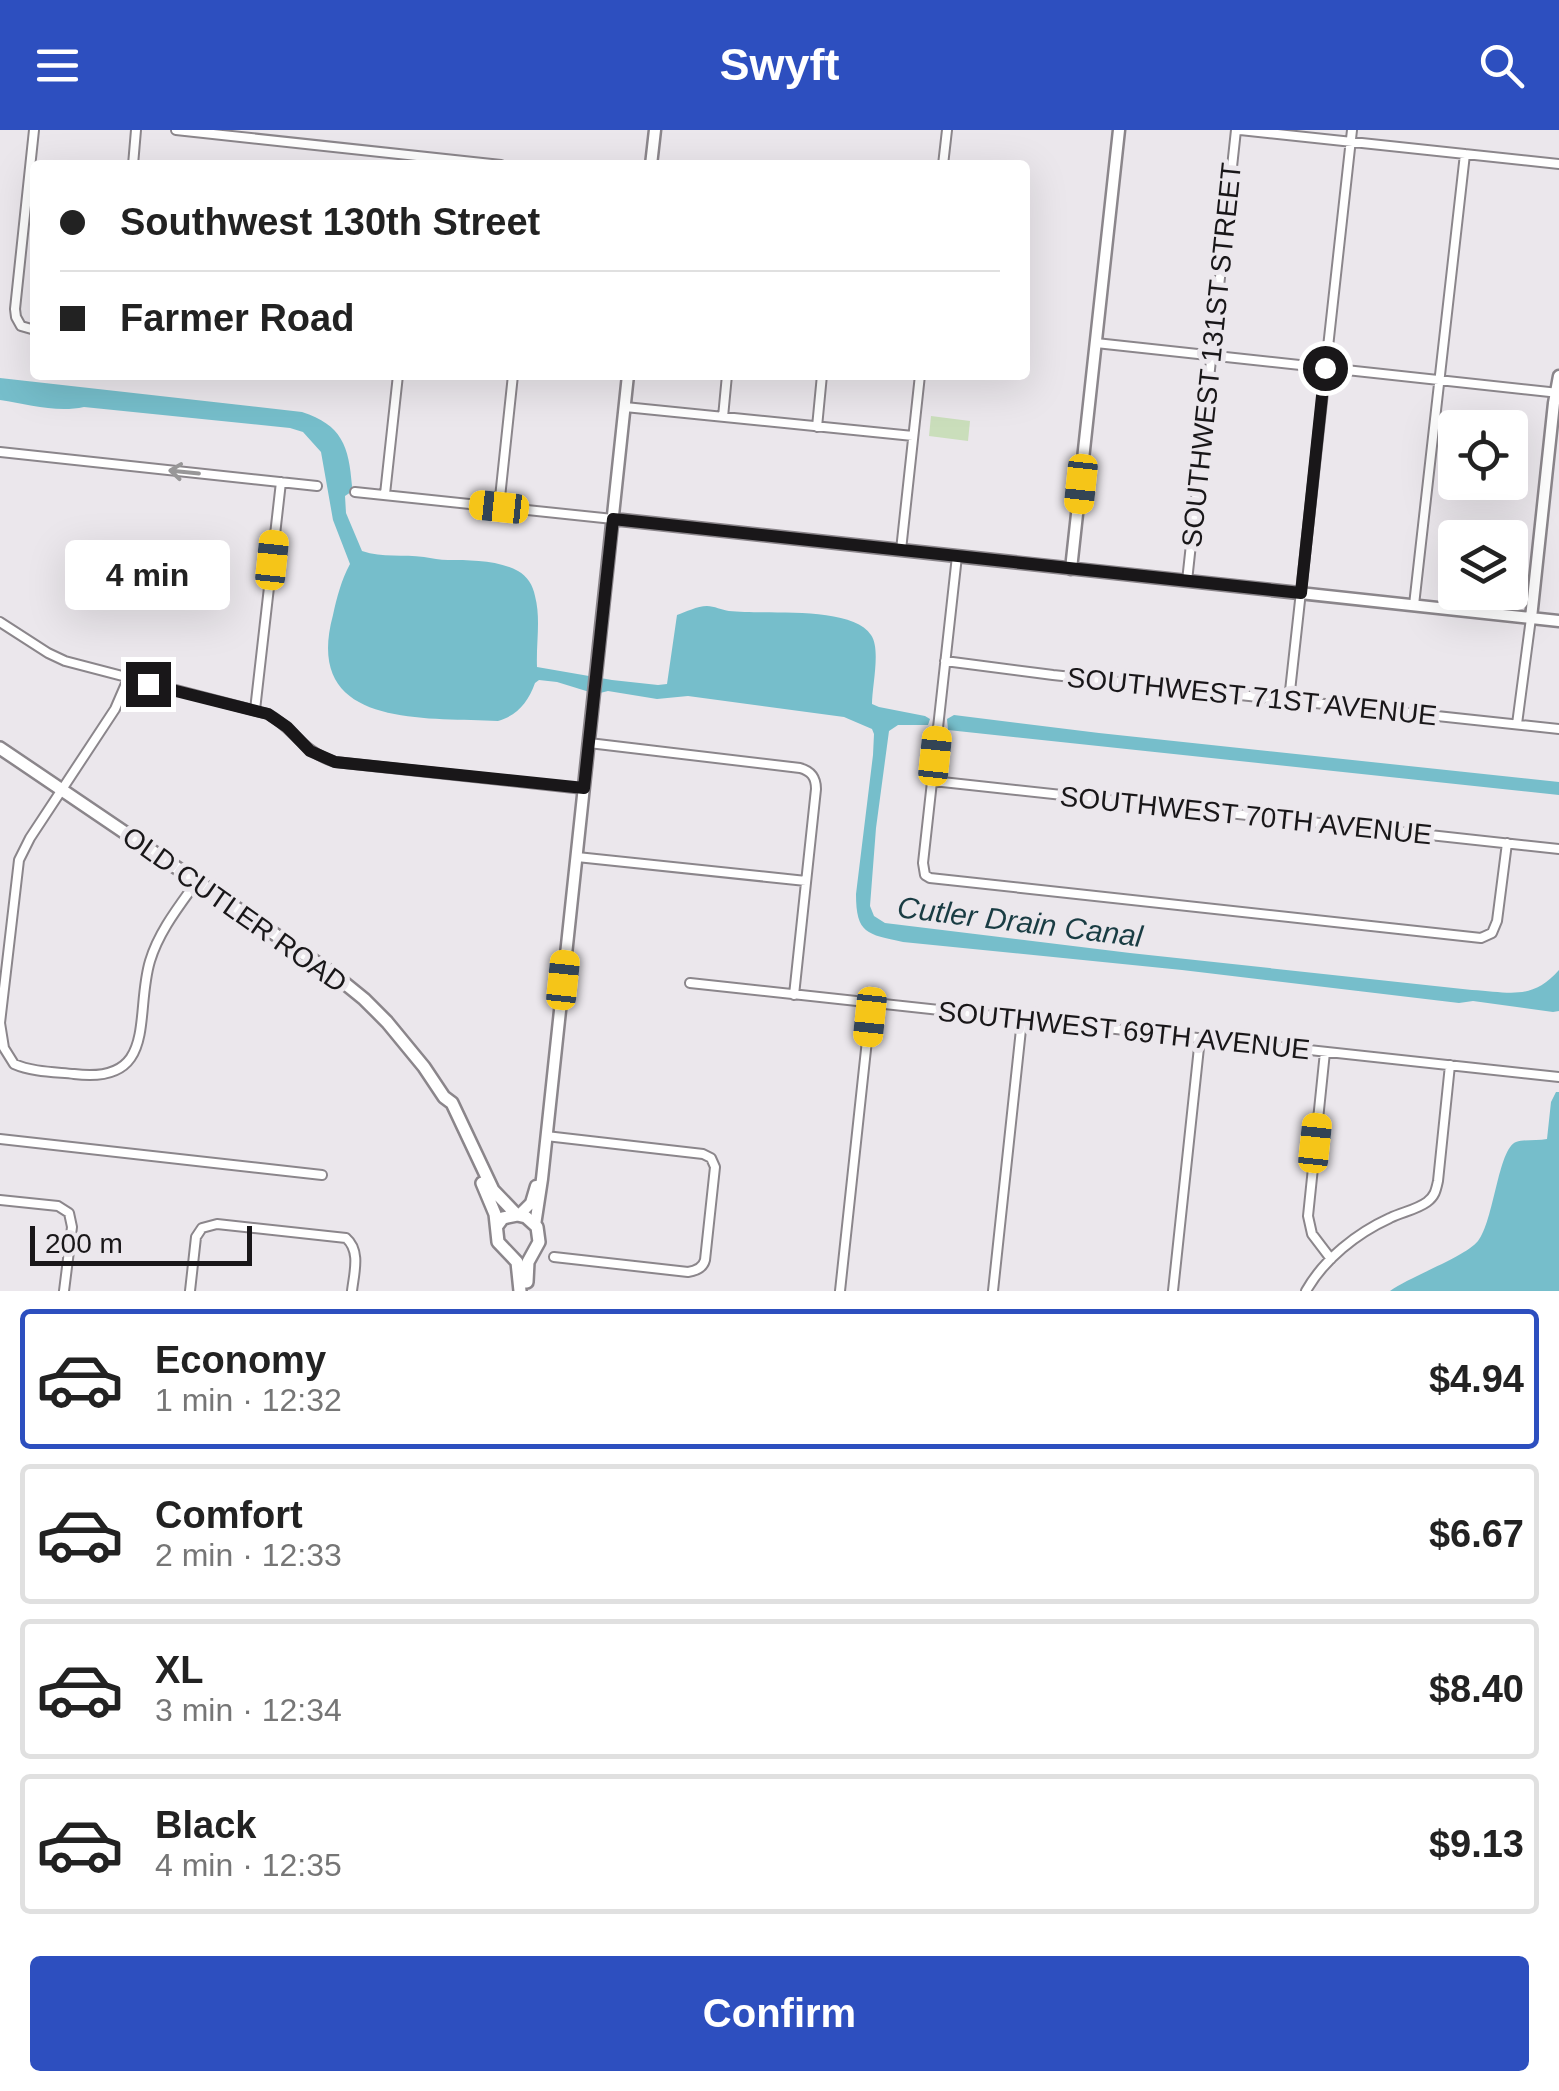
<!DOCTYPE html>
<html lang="en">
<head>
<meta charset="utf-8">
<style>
  :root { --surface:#fff; --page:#f6f6f6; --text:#222; --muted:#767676; --line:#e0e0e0; --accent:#2d4fbf }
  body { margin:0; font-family:Arial,sans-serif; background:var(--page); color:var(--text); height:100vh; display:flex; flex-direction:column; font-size:38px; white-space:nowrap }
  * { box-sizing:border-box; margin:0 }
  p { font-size:32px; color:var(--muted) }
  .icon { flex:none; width:55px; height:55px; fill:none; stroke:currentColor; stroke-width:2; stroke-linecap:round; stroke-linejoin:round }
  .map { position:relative; height:1161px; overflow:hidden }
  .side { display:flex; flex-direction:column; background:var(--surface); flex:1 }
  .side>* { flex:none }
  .guide { position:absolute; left:30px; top:30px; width:1000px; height:220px; border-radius:10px; box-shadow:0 10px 40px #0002; display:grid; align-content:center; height:220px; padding:0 30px; background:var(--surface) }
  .tools { position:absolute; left:1438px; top:280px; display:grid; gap:20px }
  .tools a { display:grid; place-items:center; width:90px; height:90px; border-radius:10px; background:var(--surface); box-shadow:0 10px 40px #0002; font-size:50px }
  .scale { position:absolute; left:30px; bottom:25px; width:222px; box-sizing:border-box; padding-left:10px; border:5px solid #191719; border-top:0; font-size:28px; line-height:35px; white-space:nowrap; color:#191719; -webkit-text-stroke:8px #ebe7ec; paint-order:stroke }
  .end { position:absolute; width:45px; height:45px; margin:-22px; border:12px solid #191719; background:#fff; box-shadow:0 0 0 5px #fff }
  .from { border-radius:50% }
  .bubble { position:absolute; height:70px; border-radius:10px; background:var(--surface); box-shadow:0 10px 40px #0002; font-size:32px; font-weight:700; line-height:70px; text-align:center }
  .car { position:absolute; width:30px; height:60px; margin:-30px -15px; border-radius:12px; box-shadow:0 0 8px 2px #0007; background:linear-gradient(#f5c518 24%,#345 0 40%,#f5c518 0 76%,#345 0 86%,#f5c518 0) }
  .guide b { display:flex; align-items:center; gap:35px; height:95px; font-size:38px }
  .guide b+b { border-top:2px solid var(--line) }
  .guide i { width:25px; height:25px; background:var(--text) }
  ul { padding:18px 0 0; list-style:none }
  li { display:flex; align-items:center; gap:30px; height:140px; margin:0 20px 15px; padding:0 10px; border:5px solid var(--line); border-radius:10px }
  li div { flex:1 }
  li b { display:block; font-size:38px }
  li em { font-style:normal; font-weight:700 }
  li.current { border-color:var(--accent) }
  li>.icon { width:90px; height:90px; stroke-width:1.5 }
  .action { display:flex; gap:20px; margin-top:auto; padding:20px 30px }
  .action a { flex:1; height:115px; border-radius:10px; background:var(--accent); color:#fff; font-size:40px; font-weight:700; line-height:115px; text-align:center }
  header { display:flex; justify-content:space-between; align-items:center; height:130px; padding:0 30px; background:var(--accent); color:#fff; font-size:45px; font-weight:700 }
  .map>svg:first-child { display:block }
  .green { fill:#cadebb }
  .water { fill:#76becb }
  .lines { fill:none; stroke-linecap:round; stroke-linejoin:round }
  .minor-casing { stroke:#8b868b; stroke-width:12 }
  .tertiary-casing { stroke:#8b868b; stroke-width:15 }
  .secondary-casing { stroke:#8b868b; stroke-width:16 }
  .minor { stroke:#fff; stroke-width:8 }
  .tertiary { stroke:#fff; stroke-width:10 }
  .secondary { stroke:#fff; stroke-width:11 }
  .oneway { stroke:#989798 }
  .route { stroke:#191719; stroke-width:12 }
  .labels { text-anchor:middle; stroke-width:10; stroke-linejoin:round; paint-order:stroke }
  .street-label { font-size:28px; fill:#191719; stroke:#ebe7ec }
  .water-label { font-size:30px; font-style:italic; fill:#193c43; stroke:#ebe7ec }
</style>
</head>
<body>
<header><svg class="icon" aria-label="menu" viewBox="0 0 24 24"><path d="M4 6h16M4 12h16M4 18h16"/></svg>Swyft<svg class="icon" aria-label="search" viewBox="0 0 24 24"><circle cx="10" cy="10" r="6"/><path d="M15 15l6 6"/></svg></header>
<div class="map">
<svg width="1559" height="1161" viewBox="0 0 1559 1161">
  <rect width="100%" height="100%" fill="#ebe7ec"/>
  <path class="green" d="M931,286L970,291L968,311L929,306Z"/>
  <path class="water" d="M0,248L302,282C342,295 349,316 352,356L351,362L345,366L346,383L362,421C383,428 403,424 424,427C432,428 440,430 448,430C469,430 498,430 518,441C527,446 533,455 535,466C541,489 536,513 537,537L612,550L658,555L667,554L677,485C686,482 697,476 707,476C714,476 722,480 729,481C763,485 852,475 871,505C881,519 872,556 872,574L879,577L925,586L930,589L928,595H898L889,601L876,698L870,776L874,786L885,793L1130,823L1472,860C1509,862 1532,871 1559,840V881L1553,882L1473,871L1459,873L1182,840L903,812C867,804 856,804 856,764L873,625L874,604L872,599L844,587L688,566L657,569L608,561L596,564L557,552L539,550L535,553C528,572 518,585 498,591C423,587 302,599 333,485C337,467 341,451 350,434L333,390L321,322L303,302L290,298L84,277C56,283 28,274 0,270Z
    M954,585L1099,603L1559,652V665L948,600L947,589Z
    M1556,962H1559V1161H1390C1411,1146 1465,1127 1478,1111C1494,1091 1498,1019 1516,1012C1525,1009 1538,1011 1547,1009L1551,972Z"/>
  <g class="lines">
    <defs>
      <path id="minor" d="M34,0L15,179L16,187L21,196L35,200
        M176,0L501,35
        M1240,0L1559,34
        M133,35L136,0
        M943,35L947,0
        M1096,213L1559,263
        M625,277L913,306
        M723,287L727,245
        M817,297L822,245
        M0,322L317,356
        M355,362L613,389
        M385,364L398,245
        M499,377L513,245
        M901,420L920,245
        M957,426L923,733L925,745L930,748L1481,808L1492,803L1497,791L1507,713
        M1187,451L1236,0
        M1414,475L1465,24
        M0,492L48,523L65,531L268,584C295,599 302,622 335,632L583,659
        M945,531L1053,545L1559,599
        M128,549L115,579L30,708L19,730L0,893L4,918L14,934C32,942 55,942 74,944C159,955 134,884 150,831C159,801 180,775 197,751
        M1289,570L1352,0
        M255,580L281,352
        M1517,594L1531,488
        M589,613L800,638C811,641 816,647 816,659L794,865
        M933,651L1559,719
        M577,727L806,751
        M690,853L1559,947
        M1325,922L1308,1086L1312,1104L1331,1129
        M546,1006L703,1024L711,1028L715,1037L705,1130C703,1138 695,1141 688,1142L554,1127
        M0,1009L322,1045
        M0,1070L58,1076L69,1083L72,1097L64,1161
        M190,1161L196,1107L202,1098L217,1094L346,1108C361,1121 354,1143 352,1161
        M840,1161L871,873
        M993,1161L1022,890
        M1173,1161L1200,908
        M1306,1161C1324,1129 1357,1103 1390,1088C1402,1082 1416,1080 1427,1072C1435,1066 1436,1060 1438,1051L1450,935"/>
      <path id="tertiary" d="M651,35L655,0
        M613,389L1559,491
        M1071,439L1119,0
        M1531,488L1554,273L1559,246
        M519,1085L531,1073L536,1056
        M535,1095L542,1049L628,245"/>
      <path id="secondary" d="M0,618L332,843L364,869L387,892L424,937L444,967L452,973L493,1060L517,1085
        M482,1053L495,1084L498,1112L517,1132L520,1161
        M497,1096L503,1088L517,1085L526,1087L537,1097L539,1112L528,1132L527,1152"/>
    </defs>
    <use href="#minor" class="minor-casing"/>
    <use href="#tertiary" class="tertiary-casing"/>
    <use href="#secondary" class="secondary-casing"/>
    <use href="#minor" class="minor"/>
    <use href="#tertiary" class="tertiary"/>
    <use href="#secondary" class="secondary"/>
  </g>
  <defs><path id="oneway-shaft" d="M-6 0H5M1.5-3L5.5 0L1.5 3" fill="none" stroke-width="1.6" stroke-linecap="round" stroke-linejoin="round" transform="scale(2.5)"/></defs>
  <use class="oneway" href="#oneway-shaft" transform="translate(184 342) rotate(-174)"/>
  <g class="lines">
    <path class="route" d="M148,554L268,584L287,597L310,621L335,632L584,658L613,389L1301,463L1325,238"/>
  </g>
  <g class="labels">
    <g class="street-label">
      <text transform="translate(1211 225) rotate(-84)" y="10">SOUTHWEST 131ST STREET</text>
      <text transform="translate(1252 566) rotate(6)" y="10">SOUTHWEST 71ST AVENUE</text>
      <text transform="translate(1246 685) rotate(6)" y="10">SOUTHWEST 70TH AVENUE</text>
      <text transform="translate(235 779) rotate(35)" y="10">OLD CUTLER ROAD</text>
      <text transform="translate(1124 900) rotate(6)" y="10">SOUTHWEST 69TH AVENUE</text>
    </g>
    <g class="water-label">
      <text transform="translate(1020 792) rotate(7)" y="10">Cutler Drain Canal</text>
    </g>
  </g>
</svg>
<div class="tools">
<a><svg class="icon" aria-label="locate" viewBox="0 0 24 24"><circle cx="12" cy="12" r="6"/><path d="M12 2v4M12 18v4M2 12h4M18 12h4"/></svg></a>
<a><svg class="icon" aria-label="layers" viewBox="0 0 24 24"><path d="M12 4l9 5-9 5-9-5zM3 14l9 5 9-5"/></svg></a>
</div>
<div class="scale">200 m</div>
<i class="end from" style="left:1325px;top:238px"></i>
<i class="end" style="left:148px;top:554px"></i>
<div class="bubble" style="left:65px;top:410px;width:165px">4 min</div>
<i class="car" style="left:1081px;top:354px;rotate:186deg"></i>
<i class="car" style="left:499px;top:377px;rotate:276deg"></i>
<i class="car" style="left:272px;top:430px;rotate:6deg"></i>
<i class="car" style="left:935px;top:626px;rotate:6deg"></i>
<i class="car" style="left:563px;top:850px;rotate:6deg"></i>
<i class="car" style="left:870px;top:887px;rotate:186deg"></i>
<i class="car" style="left:1315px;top:1013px;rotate:6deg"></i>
<div class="guide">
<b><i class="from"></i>Southwest 130th Street</b>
<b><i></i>Farmer Road</b>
</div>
</div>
<section class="side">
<ul>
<li class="current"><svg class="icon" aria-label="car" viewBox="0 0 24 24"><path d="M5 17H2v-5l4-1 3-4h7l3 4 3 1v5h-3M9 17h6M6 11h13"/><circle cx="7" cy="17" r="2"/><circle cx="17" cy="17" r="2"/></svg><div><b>Economy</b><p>1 min · 12:32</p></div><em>$4.94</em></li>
<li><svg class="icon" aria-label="car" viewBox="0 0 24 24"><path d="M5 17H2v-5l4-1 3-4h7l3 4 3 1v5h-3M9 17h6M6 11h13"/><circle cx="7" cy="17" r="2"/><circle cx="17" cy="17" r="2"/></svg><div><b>Comfort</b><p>2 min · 12:33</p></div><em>$6.67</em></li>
<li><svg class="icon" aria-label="car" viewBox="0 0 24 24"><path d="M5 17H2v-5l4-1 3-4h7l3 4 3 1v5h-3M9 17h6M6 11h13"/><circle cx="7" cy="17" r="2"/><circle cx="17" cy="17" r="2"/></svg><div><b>XL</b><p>3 min · 12:34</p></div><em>$8.40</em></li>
<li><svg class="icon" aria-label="car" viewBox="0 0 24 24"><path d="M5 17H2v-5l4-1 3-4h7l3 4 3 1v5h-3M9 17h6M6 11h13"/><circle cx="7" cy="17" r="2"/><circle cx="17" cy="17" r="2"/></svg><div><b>Black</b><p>4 min · 12:35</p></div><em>$9.13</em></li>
</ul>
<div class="action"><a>Confirm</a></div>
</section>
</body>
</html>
